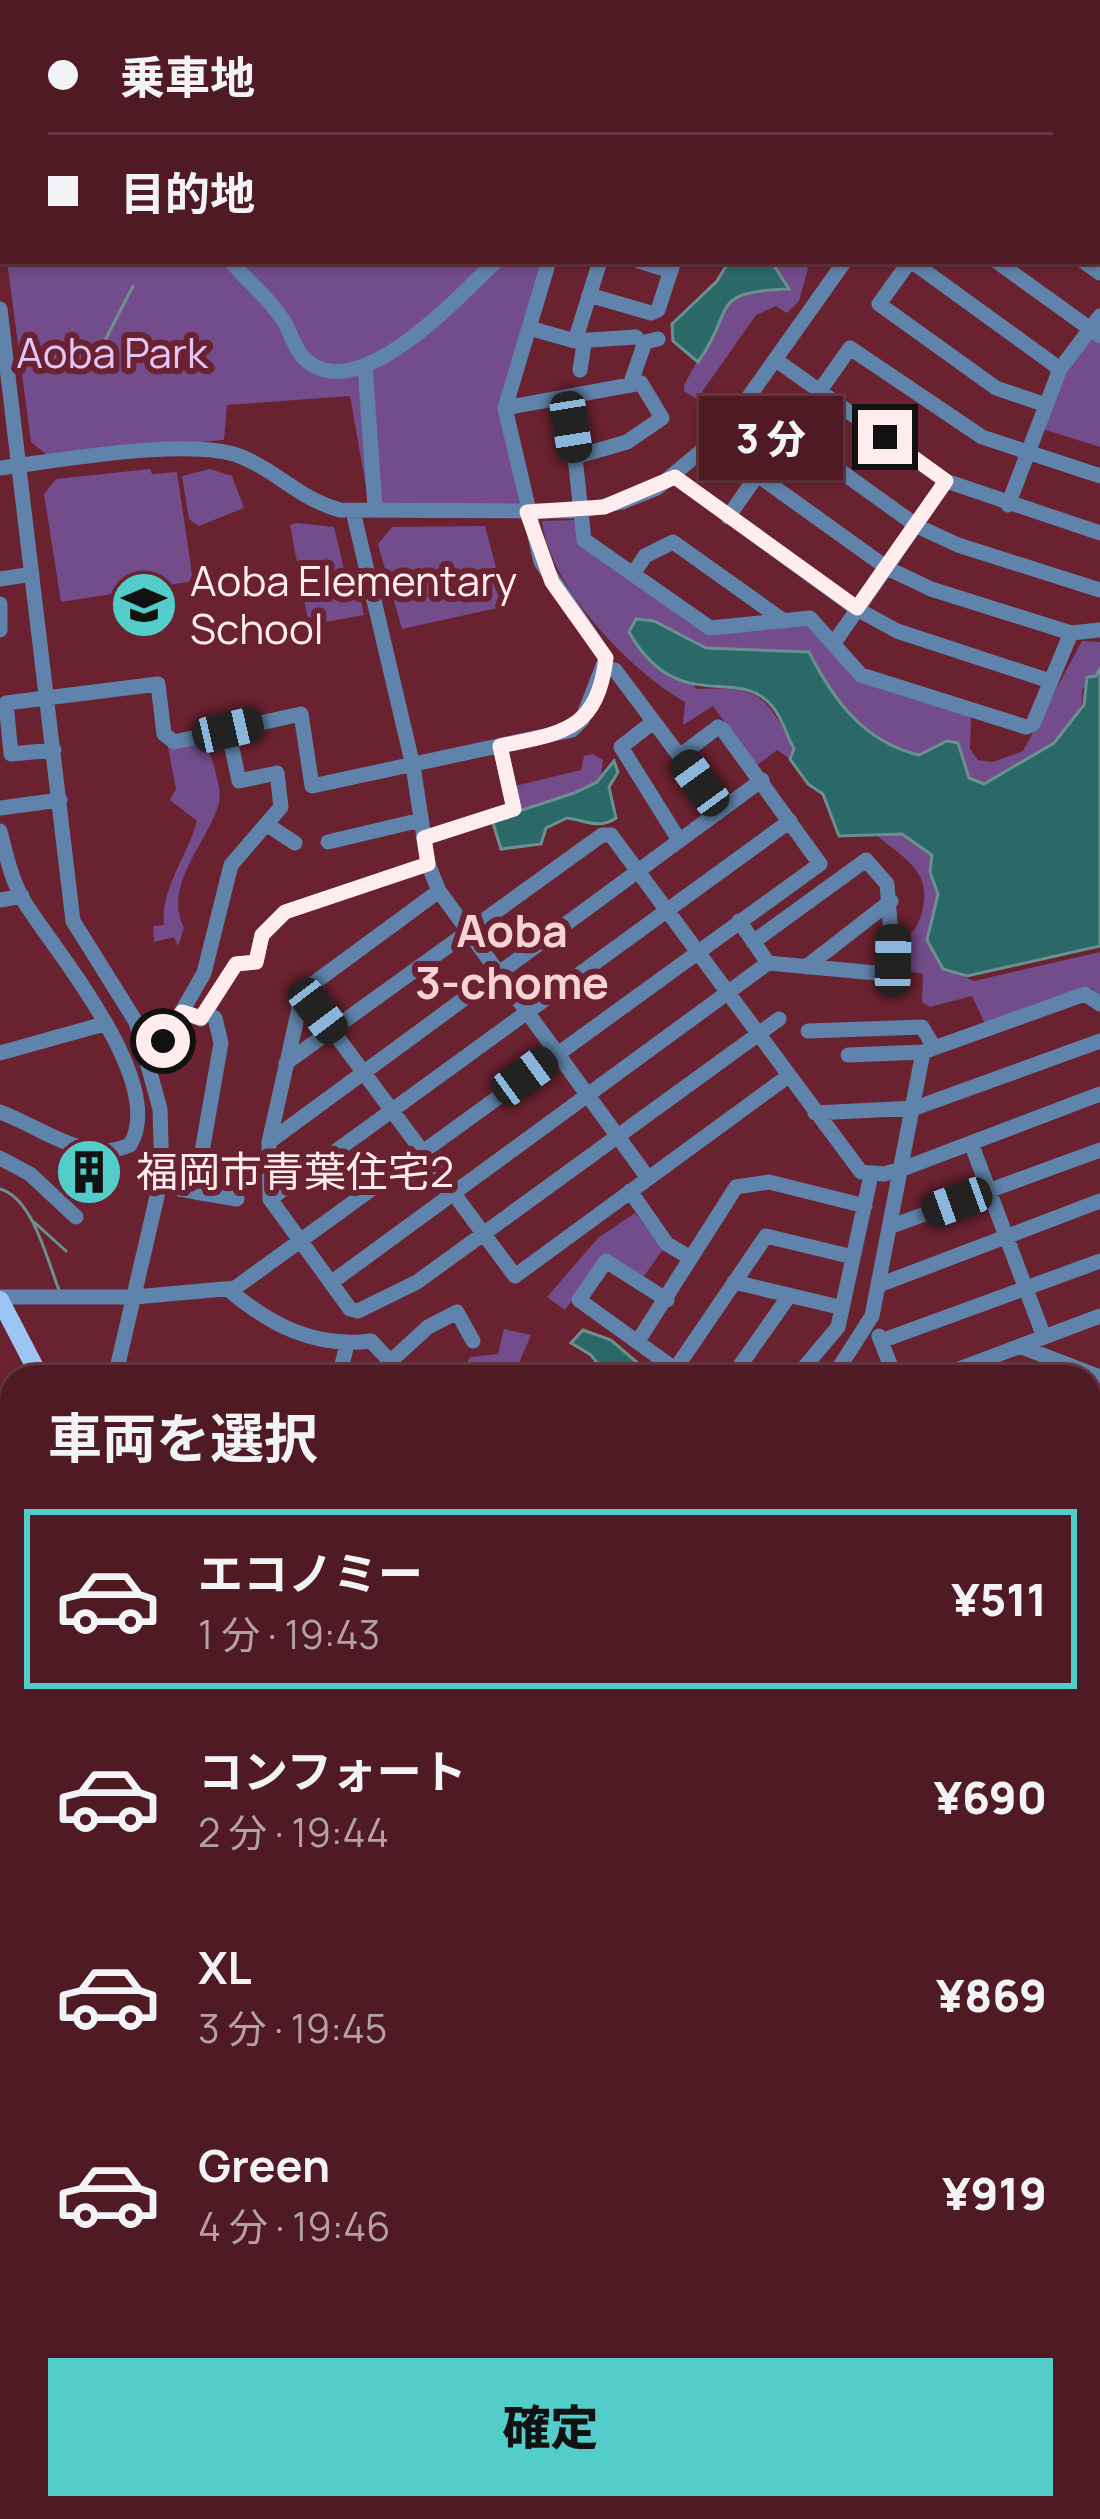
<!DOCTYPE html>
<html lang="ja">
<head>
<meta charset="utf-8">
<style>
  :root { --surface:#501a24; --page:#5a2731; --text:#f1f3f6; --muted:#b4a1a6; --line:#673841; --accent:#53cdc9 }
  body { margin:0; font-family:Manrope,"Noto Sans JP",sans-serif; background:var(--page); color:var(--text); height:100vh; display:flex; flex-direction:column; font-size:45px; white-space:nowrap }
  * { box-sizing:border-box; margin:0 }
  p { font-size:39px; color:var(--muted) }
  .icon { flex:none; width:66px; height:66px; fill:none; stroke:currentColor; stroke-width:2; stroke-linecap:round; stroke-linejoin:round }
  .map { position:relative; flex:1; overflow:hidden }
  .side { position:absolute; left:0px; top:1365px; width:1101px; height:1155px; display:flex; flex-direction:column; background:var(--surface); border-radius:36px 36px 0 0; box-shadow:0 3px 9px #0004,0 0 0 3px var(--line) }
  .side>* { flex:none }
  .top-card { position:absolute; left:0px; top:0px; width:1101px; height:264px; box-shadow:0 3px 9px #0004,0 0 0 3px var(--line); display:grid; align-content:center; height:264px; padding:0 48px; background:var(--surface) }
  .end { position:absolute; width:54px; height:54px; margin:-27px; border:15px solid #ffecee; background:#111; box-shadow:0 0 0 6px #111 }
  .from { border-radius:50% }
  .bubble { position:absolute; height:84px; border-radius:0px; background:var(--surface); box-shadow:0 3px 9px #0004,0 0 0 3px var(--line); font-size:39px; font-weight:800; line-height:84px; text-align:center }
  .car { position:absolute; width:36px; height:72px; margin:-36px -18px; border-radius:15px; box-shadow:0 0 9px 3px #0007; background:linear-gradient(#222 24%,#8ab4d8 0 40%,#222 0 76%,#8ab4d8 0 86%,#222 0) }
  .top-card b { display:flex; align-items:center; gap:42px; height:114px; font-size:45px }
  .top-card b+b { border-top:3px solid var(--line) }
  .top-card i { width:30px; height:30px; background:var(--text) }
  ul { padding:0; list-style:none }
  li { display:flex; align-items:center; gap:36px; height:180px; margin:0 24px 18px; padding:0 24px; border:6px solid transparent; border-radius:0px }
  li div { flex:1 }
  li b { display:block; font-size:45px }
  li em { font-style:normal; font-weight:800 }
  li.on { border-color:var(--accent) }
  li>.icon { width:108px; height:108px; stroke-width:1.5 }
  h2 { padding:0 48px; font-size:54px; line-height:144px }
  .cta { display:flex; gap:24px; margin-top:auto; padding:24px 48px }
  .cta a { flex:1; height:138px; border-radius:0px; background:var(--accent); color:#111; font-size:48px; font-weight:800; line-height:138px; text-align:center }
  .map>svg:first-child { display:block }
  .green { fill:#734c8b }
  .water { fill:#2a6967; stroke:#6a9090; stroke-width:3 }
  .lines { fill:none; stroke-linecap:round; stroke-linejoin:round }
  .stream { stroke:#6a9090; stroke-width:3 }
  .minor { stroke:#6083ab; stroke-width:15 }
  .major { stroke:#9ac5f5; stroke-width:18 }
  .rail { stroke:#c7a0a7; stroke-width:3; stroke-dasharray:6 12; stroke-linecap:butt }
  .route { stroke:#ffecee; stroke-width:15 }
  .labels { text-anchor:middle; stroke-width:12; stroke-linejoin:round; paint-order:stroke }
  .park-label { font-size:42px; fill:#e4c5f8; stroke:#6a2230 }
  .poi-label { font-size:42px; fill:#ffecee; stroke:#6a2230; text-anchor:start }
  .neighbourhood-label { font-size:45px; font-weight:bold; fill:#f7d3d6; stroke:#6a2230 }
</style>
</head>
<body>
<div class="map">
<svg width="1100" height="2519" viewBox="0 0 1100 2519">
  <rect width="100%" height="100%" fill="#6a2230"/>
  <path class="green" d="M7,261H544L501,413L519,503L369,504L350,396L227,405L224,440L47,455L31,442Z
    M771,261H800L808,269L799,301L787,313L776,306L756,315L697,399L684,391V385L733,297L752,288L785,291Z
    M1091,338L1100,343V447L1039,428L1065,370Z
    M150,469L152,474L177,472L193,581L61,602L44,494L56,479Z
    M210,469L232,476L244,508L199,526L189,519L182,476Z
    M575,520L579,542L710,634L809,625L861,679L971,717L970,749L978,760L993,762L1023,751L1082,641L1100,642V668L1082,690C1088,737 1019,766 984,784L969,779L959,757C941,751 930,756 913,754C863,747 831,694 809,652L706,648L654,621L696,689C759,686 766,694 794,749L790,759L777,750L756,766L713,706L683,725L685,702C629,670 549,586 542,521Z
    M297,523L334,527L347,582L356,580L364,615L309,625L290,525Z
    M485,526L506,606L402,629L378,544L392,527Z
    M204,739C210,754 223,788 219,803C208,843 162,885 184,928L178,946L174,937L154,942L153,926L164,925C160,890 188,855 197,821L170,800L176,789L168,747Z
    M593,754L603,760L599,790L520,811L515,786L581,770L584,756Z
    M890,832L910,837L933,855L930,872L938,894L927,940L943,969L974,981L1100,952V1000L1092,988L985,1024L972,996L930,1007L922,1002L923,974L903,970L898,953C902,939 914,935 919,921C938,871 903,859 874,833Z
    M635,1213L663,1249L642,1279L603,1256L565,1310L547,1297L598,1238Z
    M504,1329L531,1335L513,1377H461L470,1357L498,1354Z"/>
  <path class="water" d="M729,261H771L789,289C706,292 737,308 698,362L673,341L672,324L717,281Z
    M636,619L654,621L706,648L809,652C834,701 864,742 919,755L947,741L958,743L969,778L984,784L1054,743L1084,705L1087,677L1096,676L1100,668V946L967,976L943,969L927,940L938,894L930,872L932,855L902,834L839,836L823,794L808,784L790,759L794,749C787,736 782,717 772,706C737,664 678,718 629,632Z
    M614,761L618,772L609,787L616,818C599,830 585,820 567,818L546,828L541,844L501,849L492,820L574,793L597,782Z
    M583,1330L611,1340L654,1377H608L591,1355L571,1343Z"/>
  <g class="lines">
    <path class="stream" d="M97,356L133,286
      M0,1189C33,1198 47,1260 59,1290
      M34,1222L66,1251
      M5,1748L12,1765
      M0,1842L12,1789
      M0,1866L5,1881
      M637,2508L664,2519"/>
    <path class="minor" d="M8,0L14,3
      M118,0L124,3
      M278,0L279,3
      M385,0L386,3
      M771,0L781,3
      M917,0V3
      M986,0L994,3
      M144,3L153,0
      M628,3L629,0
      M731,3L732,0
      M1098,6L1100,0
      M1098,42L1100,43
      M0,82L3,136
      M1098,116H1100
      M0,181L3,180
      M1098,206L1100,208
      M231,261C248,283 272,300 286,325C293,339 297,355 311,364C366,400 460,295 496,261
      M639,261L671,271
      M910,261L879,304L996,388L1043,404
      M911,261L1060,369
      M996,261L1100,336
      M1083,261L1100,273
      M589,295L651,313L658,310L674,261
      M0,309L73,921L136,1022L160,1109L162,1175L115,1377
      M529,328L575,341L600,261
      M575,341L636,337
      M776,360L946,481L1100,533
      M365,365L375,507
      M580,370L584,344
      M630,385L645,342L658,339
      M566,397L575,457
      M505,408L549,261
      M0,468C56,461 193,436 242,457C278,472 300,499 340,510L580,511L622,502L657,488L723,433L845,261
      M1100,476L982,437L850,348L789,434L917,526L958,545L1100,590
      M675,477L857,609L897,631L1050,681
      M1008,505L1060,369L1100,316
      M353,511L413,766L428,864L439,891L648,1178
      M728,517L756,477L763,479L887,568L931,589L1071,633L1100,630
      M633,574L645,556L673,542L784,621
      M0,579L32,574
      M0,604V630
      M834,643L946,481
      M605,668L615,670L720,810
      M653,722L621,747L679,840
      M54,750L11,754L6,703L158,684L164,734L174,742L301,714L312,786L572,730L582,720L606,658L541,562L505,408L641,383L662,418L627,442L575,457L584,540L710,628L810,618L861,675L1026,727L1033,724L1071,633
      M0,808L60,800
      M266,824L295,843
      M0,831C6,855 12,882 25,903C57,954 168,1083 130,1145C85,1165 42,1127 0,1112
      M424,838L514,809L500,746
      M328,842L421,820
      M439,891L303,991L269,1142L270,1199L350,1309L358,1311L417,1282L779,1019
      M0,900L22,896
      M739,921L768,963L876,973L893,960L887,884L866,860L753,942
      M806,967L891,901
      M303,991L515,1276L787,1077
      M182,1011L201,1019L236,964L256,962L262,935L285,912L428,864
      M808,1031L922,1027L934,1047
      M0,1053L104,1024
      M848,1055L923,1052
      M286,1063L602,835H611L861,1172L884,1174L905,1168L1100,1094
      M150,1067L204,973L231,865L281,807L277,773L239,781L228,730
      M815,1113L915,1108L1100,1041
      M269,1142L762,780
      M971,1143L1044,1337
      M0,1158L30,1174L76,1217
      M159,1185L195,1192L221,1043L215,1018L207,1014
      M630,1191L667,1244L689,1257
      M195,1192L237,1199
      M270,1199L790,821
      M892,1226L1100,1150
      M332,1282L768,963
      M734,1282L839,1307
      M879,1285L1100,1201
      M228,1289C271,1326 316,1348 371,1341L405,1377
      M0,1297H135L235,1288L820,864L723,730L718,727L681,755
      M667,1300L606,1261L579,1300L686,1377
      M879,1336L895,1377
      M638,1341L736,1187L769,1182L865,1206
      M881,1341L1100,1261
      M1019,1346L1100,1377
      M393,1359L428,1327L457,1312L473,1341
      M676,1368L766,1236L853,1257
      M339,1377L347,1344
      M732,1377L789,1296
      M796,1377L838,1327L871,1175
      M833,1377L872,1316L923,1052L1085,994L1100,1004
      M938,1377L1100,1316
      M1089,1430L1100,1402
      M0,1464L12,1468
      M1089,1472L1100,1476
      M1089,1523L1100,1527
      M1089,1572L1100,1576
      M1089,1622L1100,1625
      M0,1679L12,1693
      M1089,1681L1100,1693
      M1089,1756L1100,1706
      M0,1889L12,1885
      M0,2031L12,2038
      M12,2067L7,2082L12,2087
      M0,2183L3,2132L12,2106
      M1089,2203L1100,2196
      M0,2208L12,2210
      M1089,2367L1100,2371
      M0,2389L12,2393
      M401,2508L428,2516
      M957,2508L955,2519H970
      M87,2519L90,2508
      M255,2519L259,2508
      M317,2519L320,2508
      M691,2519L701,2508
      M912,2519L915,2508
      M1016,2519L1018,2508"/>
    <path class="major" d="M0,1300L40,1377
      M1089,2467L1100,2468
      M427,2519L430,2508
      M800,2519L804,2508"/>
    <path class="rail" d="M0,1641L12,1659
      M1089,2113L1100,2101
      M1089,2418L1100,2425
      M718,2519L728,2508"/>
  </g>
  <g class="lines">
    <path class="route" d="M163,1041L182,1012L201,1018L236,964L256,962L262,935L285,912L428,864L424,838L514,809L500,746C561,733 597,732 606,658L552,582L527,512L604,507L675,477L857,608L946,481L885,437"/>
  </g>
  <defs>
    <symbol id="school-disc" viewBox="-11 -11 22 22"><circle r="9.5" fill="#53cdc9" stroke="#6a2230"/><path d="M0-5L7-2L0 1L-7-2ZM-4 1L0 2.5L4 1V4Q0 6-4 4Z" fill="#111"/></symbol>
    <symbol id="building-disc" viewBox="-11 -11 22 22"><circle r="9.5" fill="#53cdc9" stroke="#6a2230"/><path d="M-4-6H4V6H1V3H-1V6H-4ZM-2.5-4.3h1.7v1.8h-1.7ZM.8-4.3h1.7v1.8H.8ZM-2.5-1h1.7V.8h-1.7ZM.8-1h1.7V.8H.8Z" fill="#111"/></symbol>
  </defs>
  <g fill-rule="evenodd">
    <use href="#school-disc" x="106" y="567" width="76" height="76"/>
    <use href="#building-disc" x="51" y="1134" width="76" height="76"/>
  </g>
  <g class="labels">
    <g class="park-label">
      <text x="112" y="368">Aoba Park</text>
    </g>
    <g class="poi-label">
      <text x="190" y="596">Aoba Elementary<tspan x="190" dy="48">School</tspan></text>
      <text x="136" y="1187">福岡市青葉住宅2</text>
    </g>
    <g class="neighbourhood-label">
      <text x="512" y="947">Aoba<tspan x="512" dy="52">3-chome</tspan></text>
    </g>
  </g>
</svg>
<i class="end from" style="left:163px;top:1041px"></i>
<i class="end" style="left:885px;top:437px"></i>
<div class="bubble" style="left:699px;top:396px;width:144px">3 分</div>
<i class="car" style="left:571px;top:427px;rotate:171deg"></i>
<i class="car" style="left:228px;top:730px;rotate:77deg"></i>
<i class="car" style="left:700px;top:783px;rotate:324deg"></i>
<i class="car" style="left:893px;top:960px;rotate:1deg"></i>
<i class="car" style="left:318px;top:1011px;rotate:143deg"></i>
<i class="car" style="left:525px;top:1076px;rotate:54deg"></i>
<i class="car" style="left:957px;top:1202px;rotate:250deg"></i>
<div class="top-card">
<b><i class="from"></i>乗車地</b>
<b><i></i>目的地</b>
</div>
<section class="side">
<h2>車両を選択</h2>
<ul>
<li class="on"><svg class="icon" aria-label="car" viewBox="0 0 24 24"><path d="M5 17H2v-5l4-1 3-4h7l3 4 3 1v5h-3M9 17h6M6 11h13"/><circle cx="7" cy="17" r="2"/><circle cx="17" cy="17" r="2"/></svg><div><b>エコノミー</b><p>1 分 · 19:43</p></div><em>¥511</em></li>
<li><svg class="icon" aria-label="car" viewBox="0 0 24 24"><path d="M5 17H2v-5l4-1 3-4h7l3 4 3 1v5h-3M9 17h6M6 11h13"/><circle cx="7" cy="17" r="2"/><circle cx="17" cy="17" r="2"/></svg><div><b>コンフォート</b><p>2 分 · 19:44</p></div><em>¥690</em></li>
<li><svg class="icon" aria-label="car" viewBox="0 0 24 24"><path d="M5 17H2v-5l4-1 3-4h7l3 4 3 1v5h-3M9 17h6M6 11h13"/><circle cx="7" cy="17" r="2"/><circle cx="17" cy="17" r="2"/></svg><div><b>XL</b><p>3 分 · 19:45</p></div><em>¥869</em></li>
<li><svg class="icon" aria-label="car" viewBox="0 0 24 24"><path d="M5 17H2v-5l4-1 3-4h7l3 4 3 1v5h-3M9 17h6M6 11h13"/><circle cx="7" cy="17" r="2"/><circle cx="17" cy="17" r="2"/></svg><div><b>Green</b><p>4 分 · 19:46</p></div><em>¥919</em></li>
</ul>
<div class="cta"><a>確定</a></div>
</section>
</div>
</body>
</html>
